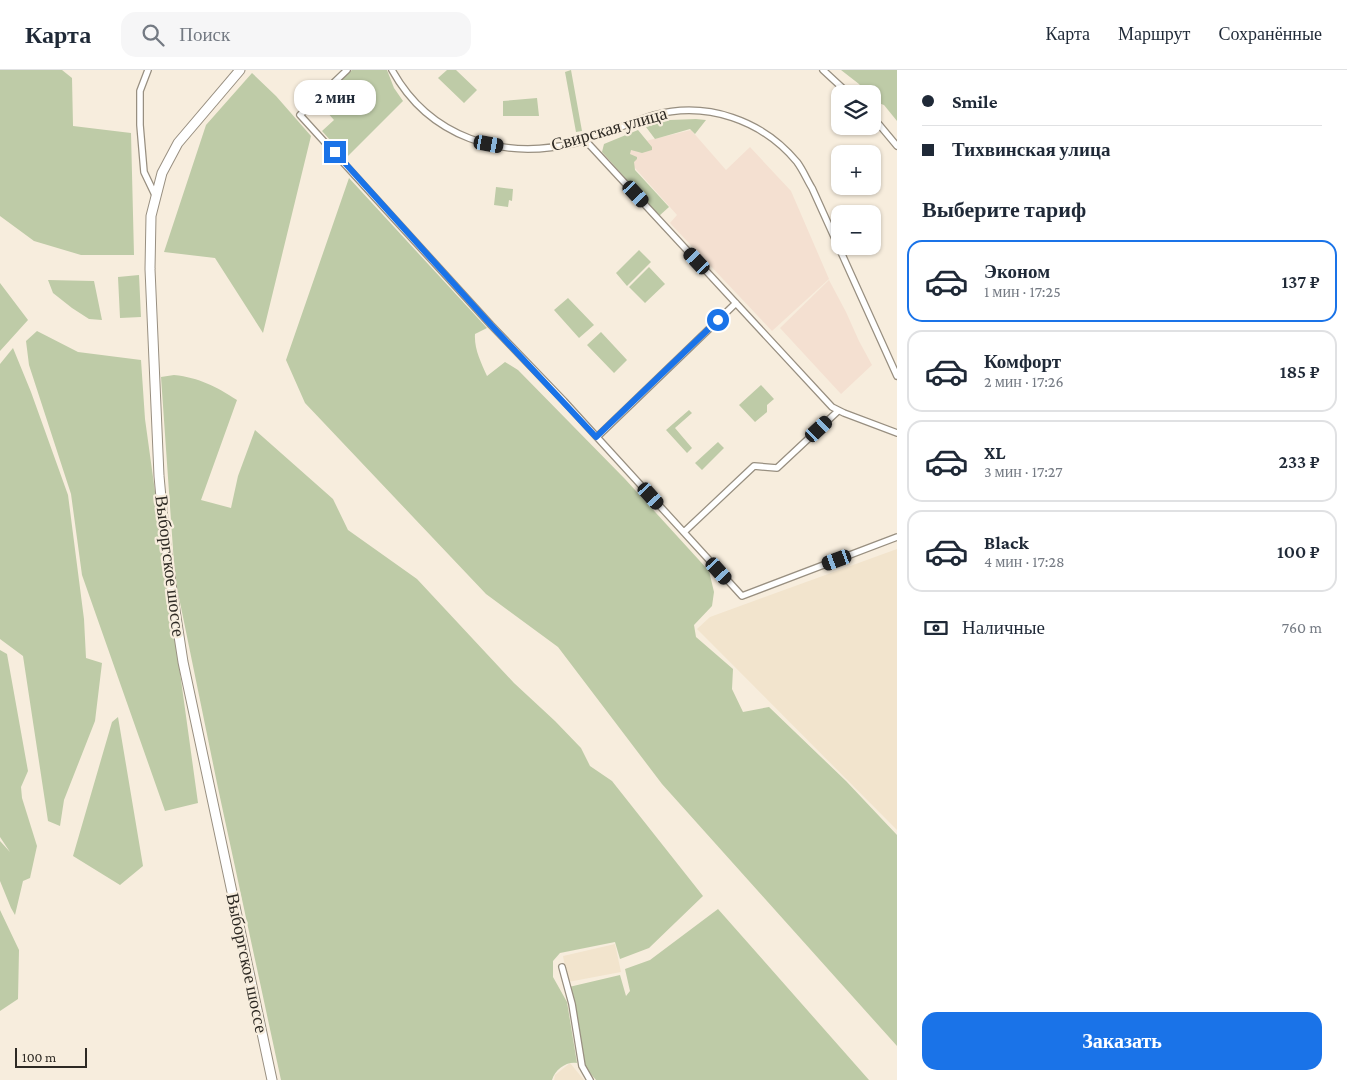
<!DOCTYPE html>
<html lang="ru">
<head>
<meta charset="utf-8">
<style>
  :root { --surface:#fff; --page:#f6f6f7; --text:#1f2937; --muted:#747a83; --line:#e0e1e3; --accent:#1a73e8 }
  body { margin:0; font-family:"Crimson Pro",serif; background:var(--page); color:var(--text); height:100vh; display:flex; flex-direction:column; font-size:19px; white-space:nowrap }
  * { box-sizing:border-box; margin:0 }
  p { font-size:16px; color:var(--muted) }
  .icon { flex:none; width:28px; height:28px; fill:none; stroke:currentColor; stroke-width:2; stroke-linecap:round; stroke-linejoin:round }
  .map { position:relative; flex:1; overflow:hidden }
  .drawer { display:flex; flex-direction:column; background:var(--surface); width:450px }
  .drawer>* { flex:none }
  .guide { display:grid; align-content:center; height:110px; padding:0 25px; background:var(--surface) }
  .tools { position:absolute; left:831px; top:15px; display:grid; gap:10px }
  .tools a { display:grid; place-items:center; width:50px; height:50px; border-radius:10px; background:var(--surface); box-shadow:0 1px 4px #0004; font-size:25px }
  .scale { position:absolute; left:15px; bottom:12px; width:72px; box-sizing:border-box; padding-left:5px; border:2px solid #2e2a24; border-top:0; font-size:14px; line-height:18px; white-space:nowrap; color:#2e2a24; -webkit-text-stroke:4px #f7eddd; paint-order:stroke }
  .end { position:absolute; width:22px; height:22px; margin:-11px; border:6px solid #1a73e8; background:#fff; box-shadow:0 0 0 2px #fff }
  .from { border-radius:50% }
  .bubble { position:absolute; height:35px; border-radius:15px; background:var(--surface); box-shadow:0 1px 4px #0004; font-size:16px; font-weight:600; line-height:35px; text-align:center }
  .car { position:absolute; width:15px; height:30px; margin:-15px -8px; border-radius:6px; box-shadow:0 0 4px 1px #0007; background:linear-gradient(#222 24%,#8ab4d8 0 40%,#222 0 76%,#8ab4d8 0 86%,#222 0) }
  .guide b { display:flex; align-items:center; gap:18px; height:48px; font-size:19px }
  .guide b+b { border-top:1px solid var(--line) }
  .guide i { width:12px; height:12px; background:var(--text) }
  ul { padding:0; list-style:none }
  li { display:flex; align-items:center; gap:15px; height:82px; margin:0 10px 8px; padding:0 15px; border:2px solid var(--line); border-radius:15px }
  li div { flex:1 }
  li b { display:block; font-size:19px }
  li em { font-style:normal; font-weight:600 }
  li.selected { border-color:var(--accent) }
  li>.icon { width:45px; height:45px; stroke-width:1.5 }
  h2 { padding:0 25px; font-size:22px; line-height:60px }
  .pay { display:flex; align-items:center; gap:12px; height:55px; padding:0 25px; font-size:19px }
  .pay p { margin-inline-start:auto }
  .primary-button { display:flex; gap:10px; margin-top:auto; padding:10px 25px }
  .primary-button a { flex:1; height:58px; border-radius:15px; background:var(--accent); color:#fff; font-size:20px; font-weight:600; line-height:58px; text-align:center }
  header { display:flex; align-items:center; gap:30px; box-sizing:border-box; height:70px; padding:0 25px; background:var(--surface); border-bottom:1px solid var(--line) }
  header strong { font-size:24px }
  nav { display:flex; gap:28px; margin-inline-start:auto; font-size:18px }
  .search { width:350px; height:45px; background:var(--page); display:flex; align-items:center; gap:12px; box-sizing:border-box; padding:0 18px; border-radius:15px; color:var(--muted); font-size:19px }
  main { display:flex; flex:1; min-height:0 }
  .map>svg:first-child { display:block }
  .built { fill:#f2e4cd }
  .education { fill:#f4e0d1 }
  .green { fill:#becba7 }
  .lines { fill:none; stroke-linecap:round; stroke-linejoin:round }
  .minor-casing { stroke:#988f80; stroke-width:8 }
  .primary-casing { stroke:#988f80; stroke-width:11 }
  .minor { stroke:#fff; stroke-width:5.5 }
  .primary { stroke:#fff; stroke-width:9 }
  .route { stroke:#1a73e8; stroke-width:6 }
  .labels { text-anchor:middle; stroke-width:4.5; stroke-linejoin:round; paint-order:stroke }
  .street-label { font-size:18px; fill:#2e2a24; stroke:#f7eddd }
</style>
</head>
<body>
<header>
<strong>Карта</strong>
<div class="search"><svg class="icon" aria-label="search" viewBox="0 0 24 24"><circle cx="10" cy="10" r="6"/><path d="M15 15l6 6"/></svg>Поиск</div>
<nav><a>Карта</a><a>Маршрут</a><a>Сохранённые</a></nav>
</header>
<main>
<div class="map">
<svg width="897" height="1010" viewBox="0 0 897 1010">
  <rect width="100%" height="100%" fill="#f7eddd"/>
  <path class="built" d="M897,479V760L697,559L710,547Z
    M615,874L621,902L568,912L563,886Z
    M570,993L584,1010H554L555,1005Z"/>
  <path class="education" d="M691,60L726,100L750,77L791,121L829,209L772,261L670,153L677,145L626,88L629,75Z
    M829,210L846,242L859,271L872,295L841,324L780,258Z"/>
  <path class="green" d="M0,0H62L72,8L73,56L131,63L134,185H81L34,171L0,146Z
    M352,0H387L394,18L403,31L346,88L322,61L334,50L318,32Z
    M447,0H456L477,20L464,33L438,8Z
    M571,0L582,61L576,62L565,2Z
    M841,0H897V51L884,35L873,31L872,24H867L859,14Z
    M252,3L276,26L311,66L263,263L215,188L164,182L206,55Z
    M537,28L539,46H503V31Z
    M696,49L706,50L695,64L690,59L655,69L646,57L670,50Z
    M638,60L652,77V80L642,83L631,80L630,84L637,87V89L634,92L635,100L669,137L659,146L602,82L604,74Z
    M349,108L487,258L475,264C474,279 481,292 487,306L505,292L518,300L625,409L709,501L714,522L712,536L694,555L696,567L733,599L732,619L743,642L769,637L846,711L897,765V976L662,714L558,577L486,524L305,333L286,290Z
    M496,117L513,119L512,131L509,130L508,137L494,135Z
    M639,180L651,192L627,216L616,203Z
    M649,197L665,214L645,233L629,217Z
    M139,205L141,247L120,248L118,207Z
    M48,210L94,211L102,250L89,249L72,238L53,223Z
    M0,213L28,250L0,281Z
    M568,228L594,255L579,268L554,240Z
    M37,261L78,282L141,290L145,349L198,733L165,741L82,505L71,424L29,295L26,271Z
    M601,262L627,290L614,303L587,275Z
    M13,278L31,322L68,425L84,549L86,588L102,593L95,651L64,730L60,756L48,751L23,586L0,569V294Z
    M174,305C200,308 215,316 237,330L201,430L231,438L238,406L255,360L333,429L348,460L417,509L514,613L555,651L581,678L590,696L612,711L703,826L649,878L620,889L615,872L560,883L553,891V907L567,932L577,993C567,991 555,999 552,1010H281L218,718L175,508L161,307Z
    M761,315L774,329L767,335V342L755,352L739,335Z
    M689,340L692,343L675,358L692,378L687,383L666,360Z
    M718,372L724,378L702,400L695,393Z
    M0,580L7,584L28,701L21,717L22,728L37,776L30,808L23,811L15,845L11,838L0,811V771L10,782L0,767Z
    M118,647L143,796L120,815L73,786L112,652Z
    M718,839L869,1010H596L584,996L579,959L569,917L620,905L626,926L630,921L625,899L650,890Z
    M0,840L19,880L18,929L0,941Z"/>
  <g class="lines">
    <defs>
      <path id="minor" d="M148,0L140,21V55L144,102L155,125
        M347,0L300,45L491,255L564,331L742,526L897,467
        M392,0C429,67 501,91 575,73C602,66 627,53 654,45C707,31 762,50 797,92C803,100 807,110 812,118L897,306
        M823,0L849,24
        M872,46L897,76
        M585,70L832,337L844,343L897,363
        M597,367L736,233
        M684,462L754,396L777,398L838,341
        M562,897L572,934L582,996L590,1010"/>
      <path id="primary" d="M240,0L178,73L162,103L151,146L150,199L159,406L164,460L171,514L183,592L272,1010"/>
    </defs>
    <use href="#minor" class="minor-casing"/>
    <use href="#primary" class="primary-casing"/>
    <use href="#minor" class="minor"/>
    <use href="#primary" class="primary"/>
  </g>
  <g class="lines">
    <path class="route" d="M335,82L491,255L596,367L718,250"/>
  </g>
  <g class="labels">
    <g class="street-label">
      <text transform="translate(609 59) rotate(-16)" y="6">Свирская улица</text>
      <text transform="translate(170 496) rotate(83)" y="6">Выборгское шоссе</text>
      <text transform="translate(247 893) rotate(78)" y="6">Выборгское шоссе</text>
    </g>
  </g>
</svg>
<div class="tools">
<a><svg class="icon" aria-label="layers" viewBox="0 0 24 24"><path d="M12 4l9 5-9 5-9-5zM3 14l9 5 9-5"/></svg></a>
<a>+</a>
<a>−</a>
</div>
<div class="scale">100 m</div>
<i class="end from" style="left:718px;top:250px"></i>
<i class="end" style="left:335px;top:82px"></i>
<div class="bubble" style="left:294px;top:10px;width:82px">2 мин</div>
<i class="car" style="left:489px;top:74px;rotate:100deg"></i>
<i class="car" style="left:636px;top:124px;rotate:137deg"></i>
<i class="car" style="left:697px;top:191px;rotate:317deg"></i>
<i class="car" style="left:819px;top:359px;rotate:47deg"></i>
<i class="car" style="left:651px;top:426px;rotate:138deg"></i>
<i class="car" style="left:837px;top:490px;rotate:250deg"></i>
<i class="car" style="left:719px;top:501px;rotate:138deg"></i>
</div>
<section class="drawer">
<div class="guide">
<b><i class="from"></i>Smile</b>
<b><i></i>Тихвинская улица</b>
</div>
<h2>Выберите тариф</h2>
<ul>
<li class="selected"><svg class="icon" aria-label="car" viewBox="0 0 24 24"><path d="M5 17H2v-5l4-1 3-4h7l3 4 3 1v5h-3M9 17h6M6 11h13"/><circle cx="7" cy="17" r="2"/><circle cx="17" cy="17" r="2"/></svg><div><b>Эконом</b><p>1 мин · 17:25</p></div><em>137 ₽</em></li>
<li><svg class="icon" aria-label="car" viewBox="0 0 24 24"><path d="M5 17H2v-5l4-1 3-4h7l3 4 3 1v5h-3M9 17h6M6 11h13"/><circle cx="7" cy="17" r="2"/><circle cx="17" cy="17" r="2"/></svg><div><b>Комфорт</b><p>2 мин · 17:26</p></div><em>185 ₽</em></li>
<li><svg class="icon" aria-label="car" viewBox="0 0 24 24"><path d="M5 17H2v-5l4-1 3-4h7l3 4 3 1v5h-3M9 17h6M6 11h13"/><circle cx="7" cy="17" r="2"/><circle cx="17" cy="17" r="2"/></svg><div><b>XL</b><p>3 мин · 17:27</p></div><em>233 ₽</em></li>
<li><svg class="icon" aria-label="car" viewBox="0 0 24 24"><path d="M5 17H2v-5l4-1 3-4h7l3 4 3 1v5h-3M9 17h6M6 11h13"/><circle cx="7" cy="17" r="2"/><circle cx="17" cy="17" r="2"/></svg><div><b>Black</b><p>4 мин · 17:28</p></div><em>100 ₽</em></li>
</ul>
<div class="pay"><svg class="icon" aria-label="cash" viewBox="0 0 24 24"><path d="M3 7h18v10H3z"/><circle cx="12" cy="12" r="2"/></svg>Наличные<p>760 m</p></div>
<div class="primary-button"><a>Заказать</a></div>
</section>
</main>
</body>
</html>
